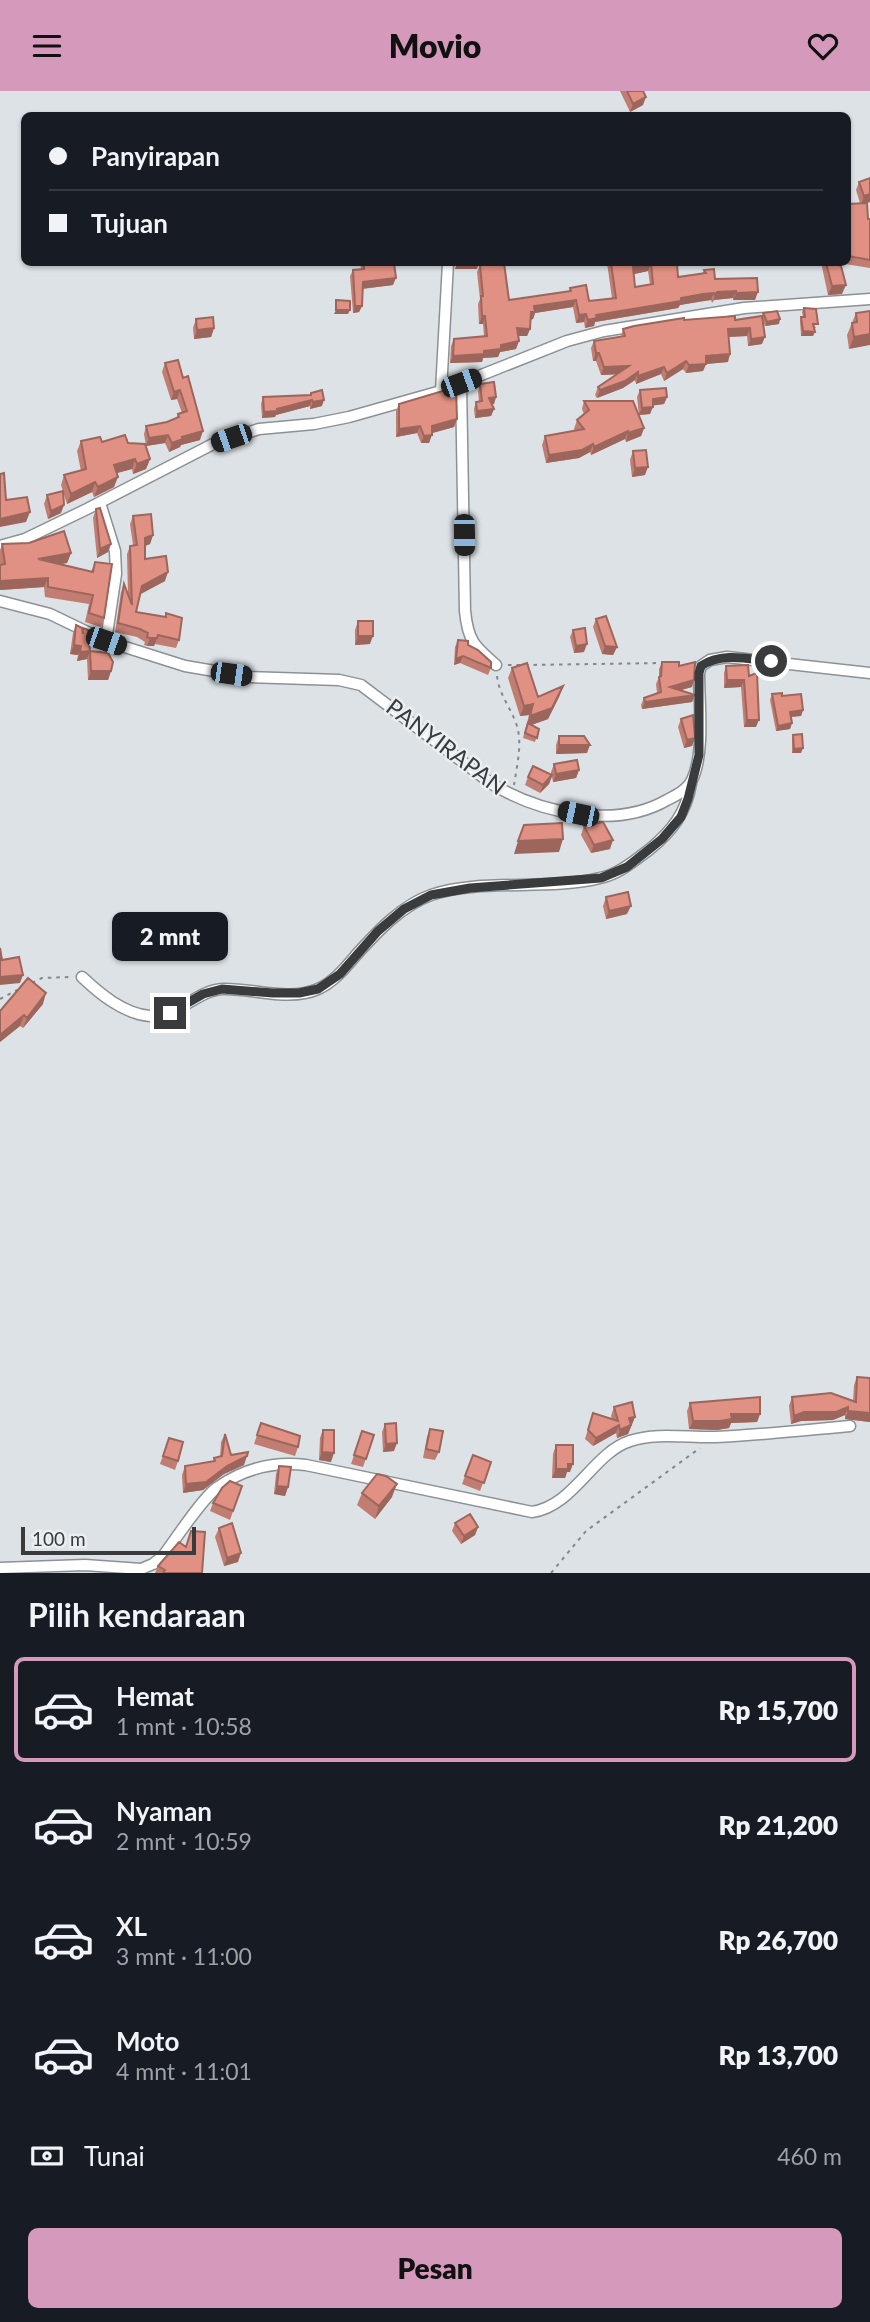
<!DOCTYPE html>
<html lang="id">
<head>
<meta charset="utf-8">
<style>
  :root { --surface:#171b24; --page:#242831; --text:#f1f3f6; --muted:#9ea1a6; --line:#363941; --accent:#d499bb }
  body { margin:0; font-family:Lato,sans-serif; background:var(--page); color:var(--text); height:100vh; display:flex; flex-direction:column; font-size:26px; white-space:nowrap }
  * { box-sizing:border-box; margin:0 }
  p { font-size:23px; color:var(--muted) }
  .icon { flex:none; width:38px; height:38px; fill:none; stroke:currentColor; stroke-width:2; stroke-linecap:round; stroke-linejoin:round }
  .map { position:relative; height:1482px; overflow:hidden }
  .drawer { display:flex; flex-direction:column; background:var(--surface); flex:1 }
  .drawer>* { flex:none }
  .guide { position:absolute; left:21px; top:21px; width:830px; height:154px; border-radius:10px; box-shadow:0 2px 5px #0004; display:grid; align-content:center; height:154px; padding:0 28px; background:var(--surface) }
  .scale { position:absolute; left:21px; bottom:18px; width:175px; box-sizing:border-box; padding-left:7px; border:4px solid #393b3d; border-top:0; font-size:19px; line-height:24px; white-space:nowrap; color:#393b3d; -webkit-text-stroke:5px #eaeff3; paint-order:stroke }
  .end { position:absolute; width:32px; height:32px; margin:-16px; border:9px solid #393b3d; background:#fff; box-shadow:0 0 0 4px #fff }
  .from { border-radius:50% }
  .bubble { position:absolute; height:49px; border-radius:10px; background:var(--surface); box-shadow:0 2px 5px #0004; font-size:23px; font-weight:800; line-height:49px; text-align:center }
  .car { position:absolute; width:21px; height:42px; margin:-21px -10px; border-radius:9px; box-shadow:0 0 5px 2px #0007; background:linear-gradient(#222 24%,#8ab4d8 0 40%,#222 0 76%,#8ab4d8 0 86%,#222 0) }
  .guide b { display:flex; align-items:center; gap:24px; height:66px; font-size:26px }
  .guide b+b { border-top:2px solid var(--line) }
  .guide i { width:18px; height:18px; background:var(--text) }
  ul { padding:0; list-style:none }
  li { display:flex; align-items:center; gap:21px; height:105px; margin:0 14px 10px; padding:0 14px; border:4px solid transparent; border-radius:10px }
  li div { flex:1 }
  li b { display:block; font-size:26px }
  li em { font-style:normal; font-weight:800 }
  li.selected { border-color:var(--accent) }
  li>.icon { width:63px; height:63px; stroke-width:1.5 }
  h2 { padding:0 28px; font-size:32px; line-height:84px }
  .pay { display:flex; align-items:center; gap:18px; height:77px; padding:0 28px; font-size:26px }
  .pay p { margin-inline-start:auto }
  .primary-button { display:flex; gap:14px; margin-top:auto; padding:14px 28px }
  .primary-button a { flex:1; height:80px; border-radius:10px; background:var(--accent); color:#111; font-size:28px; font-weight:800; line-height:80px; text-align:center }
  header { display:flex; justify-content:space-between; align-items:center; height:91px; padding:0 28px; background:var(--accent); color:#111; font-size:32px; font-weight:800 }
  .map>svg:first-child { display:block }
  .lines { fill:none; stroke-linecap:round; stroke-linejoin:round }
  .street-casing { stroke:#8c9195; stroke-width:13 }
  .path { stroke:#85888b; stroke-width:2; stroke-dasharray:3.5 5; stroke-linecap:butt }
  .street { stroke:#fff; stroke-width:10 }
  .wall { fill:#c17d71; fill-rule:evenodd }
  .shaded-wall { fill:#9d665c }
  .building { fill:#e09183; stroke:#9d665c; stroke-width:2; fill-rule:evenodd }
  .route { stroke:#393b3d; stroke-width:9 }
  .labels { text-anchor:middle; stroke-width:5; stroke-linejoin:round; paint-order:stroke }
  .street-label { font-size:23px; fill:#393b3d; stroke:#eaeff3 }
</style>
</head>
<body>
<header><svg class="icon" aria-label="menu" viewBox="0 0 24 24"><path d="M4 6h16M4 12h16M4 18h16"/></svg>Movio<svg class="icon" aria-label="heart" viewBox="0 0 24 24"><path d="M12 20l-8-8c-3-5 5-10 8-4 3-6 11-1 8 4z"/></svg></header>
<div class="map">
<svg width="870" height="1482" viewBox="0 0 870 1482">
  <rect width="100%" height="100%" fill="#dde2e6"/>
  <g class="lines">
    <defs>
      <path id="street" d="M461,292L465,520C468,550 474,555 496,574
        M441,300L448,172
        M100,412L115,460L116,483L106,550
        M0,455L25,448L87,418L215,352L259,338L314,333L349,326L441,300L567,250L604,240L744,217L870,208
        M0,510L50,523L106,550L185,575L250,586L339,589L361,594L492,693C540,722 615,739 667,709C677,704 687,699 692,689C705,662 699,613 699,582L701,575L710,569L727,566L870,582
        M82,886C100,903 124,923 150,925C177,928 196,899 223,898C253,897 289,911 318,898C334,891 346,876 357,863C378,840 401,815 431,804C480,787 549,800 600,787C619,783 634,770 650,758C672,740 686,722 691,693
        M0,1477L85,1474L141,1478L153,1473L163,1465C175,1449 203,1406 218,1396C245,1377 273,1370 306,1374L532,1421C574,1415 593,1362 630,1350C656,1341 689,1347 716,1346C761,1344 806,1339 850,1335"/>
    </defs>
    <use href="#street" class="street-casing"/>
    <path class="path" d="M508,574H520
      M525,574L663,572
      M497,585C499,603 510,616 516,632C523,651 517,674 514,694
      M32,892L42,887L70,886
      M0,908L17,899
      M551,1482L586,1440L700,1357"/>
    <use href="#street" class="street"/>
  </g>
  <path class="wall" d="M620,0H643V14L630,21Z
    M870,87V111L866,112L868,128H870V177L845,173V172H847V113L860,112L856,99L859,91Z
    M360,172H394L393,194L362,198V215L359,221L353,222L350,185L353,179L361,178Z
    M607,172H677L678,186L702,183L704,179L715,188L755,209H733V207L714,209L712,212L711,209L701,210L680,214L678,217L595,231L594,235L585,237L584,231L576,232L573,216L535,222L533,228L531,229L530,238L527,245H518L516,258L500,261L498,266L483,267L482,271L450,272L451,255L454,248L484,245L483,233H479L478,213L480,208L477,181L480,174L509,209L569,200L570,197L589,210L612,207ZM648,180L650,193L635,196L634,183Z
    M823,172H834L842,203L828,204L822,176Z
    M804,217L816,237H814L813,245H801L800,230L801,226H803L802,221Z
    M870,220L849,258L847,244L856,222Z
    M763,222L779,233L765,235L762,228V253L748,255L747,245L729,246L728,271L706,273L703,280L686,282L683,278L664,290L661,283L636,293L635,289L623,297L597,307L595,304L598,296L617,283L601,284L596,270H593L591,257L594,250L621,246L623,238L684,229H735L762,225Z
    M196,228L214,237L211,246L194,248L193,237Z
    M178,269L200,349L181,354L180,356L169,361L165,352L146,355L144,343L146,335L167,331L176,328L178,323L182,322L177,308L171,309L162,281L165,272Z
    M480,293L496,306L494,313H492L494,318L491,325L475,327L474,318L476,311H479L478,300Z
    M640,299L667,306L664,313L653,314L650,323L639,324L637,306Z
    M311,302L322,315L310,318V315L276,324L275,326L262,327L261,313L263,306L310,304Z
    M584,310L644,337L641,345L626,351L625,348L591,364L590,361L579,367L546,372L542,354L545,345L576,340L574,338L577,329L584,323L582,318Z
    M399,313L457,328L454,336L432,342L429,352H421L417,342L396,346V320Z
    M81,350L128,352L150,368L146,378L133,383L132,378L116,382L114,396L94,406L92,401L67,413L61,394L64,384L81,380L77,360Z
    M633,360L645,384L632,386L630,369Z
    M47,404L61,422L48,428L44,413Z
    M96,418L111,453L108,461L97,467L93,427Z
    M133,425L153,444L150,453L145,455V468L165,490L140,503L136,521L165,526L166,522L179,549L176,557L155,553L154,555H147L144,554L145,551L137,546L115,541L121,501L124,493L128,504L127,463L130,455L133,454L130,433Z
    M2,453L71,462L67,472L59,473L91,481L95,471L104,527L101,536L85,531L89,513L45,506L44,496L0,499V459Z
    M596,528L617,556L613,564L602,563L593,536Z
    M358,530L370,553L355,554V539Z
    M76,534L82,540L90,560L111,580L108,589H88L87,568L77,570L78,564L70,563L73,542Z
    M573,539L584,561L574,562L570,546Z
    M458,549L491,577L488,584L460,572L454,574L455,556Z
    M662,571L692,596L681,599L695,604L692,611L642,618L641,614L644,607L657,602L656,593L659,586V578Z
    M726,575L749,585L756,636H744L741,596L724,597V582Z
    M512,577L538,606L563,595L559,606L548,628L531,634L539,638L535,651L523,647L529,624L520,625L508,587Z
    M772,603L782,605L803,619L801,625L791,626L792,632L790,638L776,640L770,609Z
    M681,628L695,647L692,655L684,657L678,636Z
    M793,644L801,662H792V648Z
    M559,645L587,662L556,663V654Z
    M554,673L579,679L576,687L553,691L552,686L549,693L540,702L525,694L528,686L551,684V681Z
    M584,735L610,758L591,762L581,744Z
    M606,806L627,823L606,828L603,815Z
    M43,913L23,937L20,935L0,951V920Z
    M857,1286L870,1331L845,1328V1324L833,1329L801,1330L791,1333L789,1315L792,1306L853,1310L854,1294Z
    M690,1312L760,1323L757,1331L731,1332L729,1337L717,1339L689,1338L687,1320Z
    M614,1316L635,1326L628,1343L617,1347L616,1342L593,1355L585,1348L593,1322L612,1328L611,1325Z
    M261,1332L298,1356L295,1365L254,1353Z
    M385,1333L394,1360L383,1361L382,1341Z
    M430,1338L439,1361L435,1369L423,1367L427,1346Z
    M323,1339L331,1371L319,1369L320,1347Z
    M362,1340L374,1344L363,1376L351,1373Z
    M225,1343L231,1364L244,1374L224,1383L203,1399L183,1402L182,1384L185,1375L213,1371L214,1367L220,1366L221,1351Z
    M169,1347L178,1370L175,1379L160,1373Z
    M556,1354L570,1381H567L565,1387H552L553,1363Z
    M473,1364L491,1371L480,1400L462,1393Z
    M279,1375L288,1396L285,1405L274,1403L276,1383Z
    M242,1395L230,1429L210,1420L213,1412Z
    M362,1402L392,1406L375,1428L357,1414Z
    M455,1432L478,1436L475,1444L461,1453L452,1440Z
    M219,1437L238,1471L224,1475L215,1446Z
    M158,1475L202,1482H155Z"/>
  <path class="shaded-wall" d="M646,6L643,14L630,21L633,13Z
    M870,103V111L861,114L864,105Z
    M457,172H479L477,178H455Z
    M651,172L648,180L630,184L633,176Z
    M396,187L393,194L360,198L363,191Z
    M846,194L842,203L828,204L832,195Z
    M736,200L733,207L714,209L712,212L717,201Z
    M758,201L755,209H733L736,202Z
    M714,202L711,209L680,214L678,217L595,231L594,235L585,237L588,229L596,224L681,207Z
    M576,209L573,216L535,222L533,228L528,229L534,215Z
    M355,215H362L359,221L353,222Z
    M336,219H350L348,223H334Z
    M586,223L584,231L576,232L579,224Z
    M482,225H485L483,233H479Z
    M780,228L779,233L765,235L767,231Z
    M214,237L211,246L194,248L197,239Z
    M517,237L530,238L527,245H514Z
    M750,237L747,245L726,246L728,238Z
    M803,240L815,241L813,245H801Z
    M870,243V254L849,258L854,246Z
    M765,246L762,253L748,255L751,248Z
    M519,250L516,258L500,261L498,266L483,267L482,271L450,272L453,265L484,260L501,254Z
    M596,262H599L596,270H593Z
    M730,263L728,271L706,273L703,280L686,282L689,274L706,265Z
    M686,270L683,278L664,290L667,282Z
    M629,275L626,283L601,284L604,276Z
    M664,276L661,283L636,293L638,285Z
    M638,281L635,289L623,297L597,307L600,299Z
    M180,299L177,308L171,309L174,301Z
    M496,306L494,313L487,314L489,307Z
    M667,306L664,313L650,315L653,308Z
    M312,309L310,315L276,324L275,326L262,327L264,321Z
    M324,309L322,315L310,318L313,311Z
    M653,316L650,323L639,324L642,317Z
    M494,318L491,325L475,327L477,320Z
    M457,328L454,336L429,343L432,335Z
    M420,335L417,342L396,346L399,338Z
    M644,337L641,345L626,351L628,342Z
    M203,340L200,349L181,354L180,356L169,361L172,352L182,346Z
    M628,340L625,348L591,364L594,356Z
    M168,344L165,352L146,355L149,347Z
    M432,344L429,352H421L424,345Z
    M593,353L590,361L579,367L546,372L549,364Z
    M135,368L132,378L110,384L114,374Z
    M150,368L146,378L133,383L137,373Z
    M648,376L645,384L632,386L635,377Z
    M118,386L114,396L94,406L98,396Z
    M95,391L92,401L67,413L71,403Z
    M64,414L61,422L48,428L51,420Z
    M30,421L26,431L0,436V428Z
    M153,444L150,453L142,456L145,447Z
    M111,453L108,461L97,467L100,458Z
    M71,462L67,472L34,478L38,468Z
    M168,481L165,490L139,504L142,495Z
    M48,487L44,496L0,499V490Z
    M358,545H373L370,553L355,554Z
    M150,547H157L154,555H147Z
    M587,553L584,561L574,562L576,555Z
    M74,554L81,555L78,564L70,563Z
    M605,555L617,556L613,564L602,563Z
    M90,560L87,568L77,570L80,561Z
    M463,565L460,572L454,574L456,568Z
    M91,580H111L108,589H88Z
    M694,589L692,596L667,603L670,596Z
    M727,589H744L741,596L724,597Z
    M563,595L559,606L548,628L526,636L530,625Z
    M695,604L692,611L642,618L645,611Z
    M533,613L529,624L520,625L524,615Z
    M803,619L801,625L788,626L790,621Z
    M747,629H759L756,636H744Z
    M792,632L790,638L776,640L778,635Z
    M695,647L692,655L684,657L687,649Z
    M559,654H590L587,662L556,663Z
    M803,657L801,662H792L794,658Z
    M579,679L576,687L553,691L556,683Z
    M552,684L549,693L540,702L543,694Z
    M563,748L559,761L514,763L518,750Z
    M613,749L610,758L591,762L594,754Z
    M631,815L627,823L606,828L609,820Z
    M23,884L20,892L0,894V886Z
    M46,902L43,913L23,937L27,927Z
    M24,924L20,935L0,951V944Z
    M848,1316L845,1324L833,1329L801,1330L791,1333L794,1325L804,1321Z
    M848,1320L870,1322V1331L845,1328Z
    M731,1323H760L757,1331L731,1332L729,1337L717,1339L689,1338L693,1330Z
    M635,1326L628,1343L617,1347L620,1339L629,1327Z
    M619,1334L616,1342L593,1355L596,1347Z
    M397,1352L394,1360L383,1361L386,1353Z
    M322,1361L334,1362L331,1371L319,1369Z
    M247,1365L244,1374L224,1383L203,1399L183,1402L186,1393Z
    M568,1373H573L570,1381H567L565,1387H552L556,1378Z
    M397,1393L392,1406L375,1428L379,1415Z
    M277,1395L288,1396L285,1405L274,1403Z
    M478,1436L475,1444L461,1453L464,1445Z
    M241,1462L238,1471L224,1475L227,1467Z"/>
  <path class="building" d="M627,0H643L646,6L633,13Z
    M870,87V103L864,105L859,91Z
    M867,112L868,128H870V169L848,165L847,113Z
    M364,172H394L396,187L363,191L362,215H355L353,179L364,178Z
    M496,172H504L509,209L571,200L570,197L586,194L589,210L616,207L611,172H677L678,186L706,182L704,179L714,178L715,188L757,187L758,201L736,202V200L717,201L715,204L714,202L703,203L681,207V210L596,224L597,227L588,229L586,223L579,224L576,209L534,215L535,221H531L530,238L517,237L519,250L501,254V258L484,260V263L453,265L454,248L487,245L485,225H482L481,205H483L480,174ZM651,172L653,193L635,196L633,176Z
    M826,172H834L841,175L846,194L832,195Z
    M336,209L350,210V219H336Z
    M804,217L816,218L818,233H813L815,241L803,240L801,226H805Z
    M777,220L780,228L767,231L763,222Z
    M870,220V243L854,246L852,232L857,231L856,222Z
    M735,225V229L762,225L765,246L751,248L750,237L728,238L730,263L706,265V273L689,274L686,270L667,282L664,276L638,285V281L625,290L600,299L598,296L629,275L604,276L599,262H596L594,250L625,245L623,238L634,235L684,227V229Z
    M213,226L214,237L197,239L196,228Z
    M178,269L183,287L188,285L203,340L182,346L183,348L172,352L168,344L149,347L146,335L167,331L179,326L178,323L187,320L180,299L174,301L165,272Z
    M494,291L496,306L489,307L494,318L477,320L476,311L482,310L480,293Z
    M456,296L457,328L432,335V344L424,345L420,335L399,338V313Z
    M666,297L667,306L653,308V316L642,317L640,299Z
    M322,299L324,309L313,311L312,309L277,318L278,320L264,321L263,306L311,304V302Z
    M584,310H633L644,337L628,342V340L594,356L593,353L582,359L549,364L545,345L584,338L577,329L589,319Z
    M125,344L128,352L145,353L150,368L137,373L135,368L114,374L118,386L98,396L95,391L71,403L64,384L86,378L81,350L100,346L102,351Z
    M646,359L648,376L635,377L633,360Z
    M4,382L6,409L27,406L30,421L0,428V383Z
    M63,400L64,414L51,420L47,404Z
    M100,417L111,453L100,458L96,418Z
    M151,423L153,444L145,447V468L166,465L168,481L142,495L136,521L166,526V522L182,527L179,549L158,544L157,547H150L147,546L148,542L140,538L118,532L124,493L132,514L130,455L137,454L133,425Z
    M64,440L71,462L38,468L93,481L95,471L112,473L104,527L89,522L93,504L48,496V487L0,490V474L5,473L2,453L29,452Z
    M606,525L617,556L605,555L596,528Z
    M358,530H373V545H358Z
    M76,534L82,537L83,543V537L88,539L90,560L80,561L81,555L74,554Z
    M585,537L587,553L576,555L573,539Z
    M458,549L468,550V554L478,559L491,571V577L463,565L456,568Z
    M90,560L108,562L113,571L111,580H91Z
    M662,571H679V575L695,571L694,589L670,596L695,604L645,611L644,607L661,601L659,586L661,585Z
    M527,572L538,606L563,595L552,617L530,625L533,613L524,615L512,577Z
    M748,574L749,585L757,582L759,629H747L744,589H727L726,575Z
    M782,602V605L801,603L803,619L790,621L792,632L778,635L772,603Z
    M693,624L695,647L687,649L681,628Z
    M528,632L539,638L537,647L525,642Z
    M802,643L803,657L794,658L793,644Z
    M559,645H584L590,654H559Z
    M577,669L579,679L556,683L554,673Z
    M533,675L552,684L543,694L528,686Z
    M603,731L613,749L594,754L584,735Z
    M562,732L563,748L518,750L524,734Z
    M628,801L631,815L609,820L606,806Z
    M0,857L2,869L19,866L23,884L0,886Z
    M28,887L46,902L27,927L24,924L0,944V920Z
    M857,1286L870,1287V1322L848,1320V1316L836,1321H804L794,1325L792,1306L831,1302L856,1311Z
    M760,1306V1323H731L732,1328L720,1330H693L690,1312Z
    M632,1311L635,1326L629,1327L631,1334L620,1339L619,1334L596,1347L588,1339L593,1322L618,1330L614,1316Z
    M261,1332L300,1345L298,1356L257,1344Z
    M396,1332L397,1352L386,1353L385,1333Z
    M430,1338L443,1340L439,1361L426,1358Z
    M323,1339H334V1362L322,1361Z
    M362,1340L374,1344L366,1368L354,1364Z
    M225,1343L231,1364L248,1361L247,1365L227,1375L206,1391L186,1393L185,1375L215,1370L214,1367L222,1365Z
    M169,1347L183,1351L178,1370L163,1365Z
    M556,1354H573V1373H568V1378H556Z
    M473,1364L491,1371L484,1392L465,1385Z
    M279,1375L291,1376L288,1396L277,1395Z
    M377,1383L386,1385L397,1393L379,1415L362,1402Z
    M230,1390L242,1395L233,1420L213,1412L222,1397Z
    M470,1423L478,1436L464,1445L455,1432Z
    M232,1432L241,1462L227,1467L219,1437Z
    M191,1440L205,1441L202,1482H163L165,1479L158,1475L179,1451L186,1456Z"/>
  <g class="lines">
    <path class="route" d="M170,922L203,903L222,898L273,902H299L318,898L340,883L378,840L404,818L431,804L470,797L601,787L627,776L662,748L681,726L688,708L699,664V582L701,575C722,561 748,568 771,570"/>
  </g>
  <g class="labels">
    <g class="street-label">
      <text transform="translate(446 656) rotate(37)" y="8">PANYIRAPAN</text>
    </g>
  </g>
</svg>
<div class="scale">100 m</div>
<i class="end from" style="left:771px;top:570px"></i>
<i class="end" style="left:170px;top:922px"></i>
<div class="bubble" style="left:112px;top:821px;width:116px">2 mnt</div>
<i class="car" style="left:461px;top:292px;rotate:70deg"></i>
<i class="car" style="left:231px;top:347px;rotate:251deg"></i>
<i class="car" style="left:464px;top:444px;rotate:179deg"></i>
<i class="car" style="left:106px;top:550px;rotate:109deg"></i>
<i class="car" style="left:231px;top:583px;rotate:98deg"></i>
<i class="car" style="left:578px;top:723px;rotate:282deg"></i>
<div class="guide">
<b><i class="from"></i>Panyirapan</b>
<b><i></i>Tujuan</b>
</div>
</div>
<section class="drawer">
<h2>Pilih kendaraan</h2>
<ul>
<li class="selected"><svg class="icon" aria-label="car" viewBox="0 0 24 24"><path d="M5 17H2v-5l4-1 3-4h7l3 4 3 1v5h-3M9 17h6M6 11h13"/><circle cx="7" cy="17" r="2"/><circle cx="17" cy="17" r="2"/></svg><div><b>Hemat</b><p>1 mnt · 10:58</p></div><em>Rp 15,700</em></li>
<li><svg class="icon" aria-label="car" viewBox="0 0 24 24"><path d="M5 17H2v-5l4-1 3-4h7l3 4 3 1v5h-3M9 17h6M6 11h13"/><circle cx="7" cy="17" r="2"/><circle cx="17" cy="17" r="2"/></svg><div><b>Nyaman</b><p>2 mnt · 10:59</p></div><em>Rp 21,200</em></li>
<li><svg class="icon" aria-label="car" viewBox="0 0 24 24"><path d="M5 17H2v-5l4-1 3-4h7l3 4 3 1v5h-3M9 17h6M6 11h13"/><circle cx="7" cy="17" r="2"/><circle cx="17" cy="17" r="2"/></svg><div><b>XL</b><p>3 mnt · 11:00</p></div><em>Rp 26,700</em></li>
<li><svg class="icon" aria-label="car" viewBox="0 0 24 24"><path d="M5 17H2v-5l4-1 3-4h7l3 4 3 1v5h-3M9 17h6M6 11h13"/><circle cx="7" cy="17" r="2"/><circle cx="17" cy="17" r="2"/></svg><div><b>Moto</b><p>4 mnt · 11:01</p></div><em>Rp 13,700</em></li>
</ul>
<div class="pay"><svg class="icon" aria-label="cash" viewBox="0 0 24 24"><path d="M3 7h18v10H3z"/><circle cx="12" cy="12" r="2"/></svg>Tunai<p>460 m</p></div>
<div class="primary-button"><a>Pesan</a></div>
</section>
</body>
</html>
